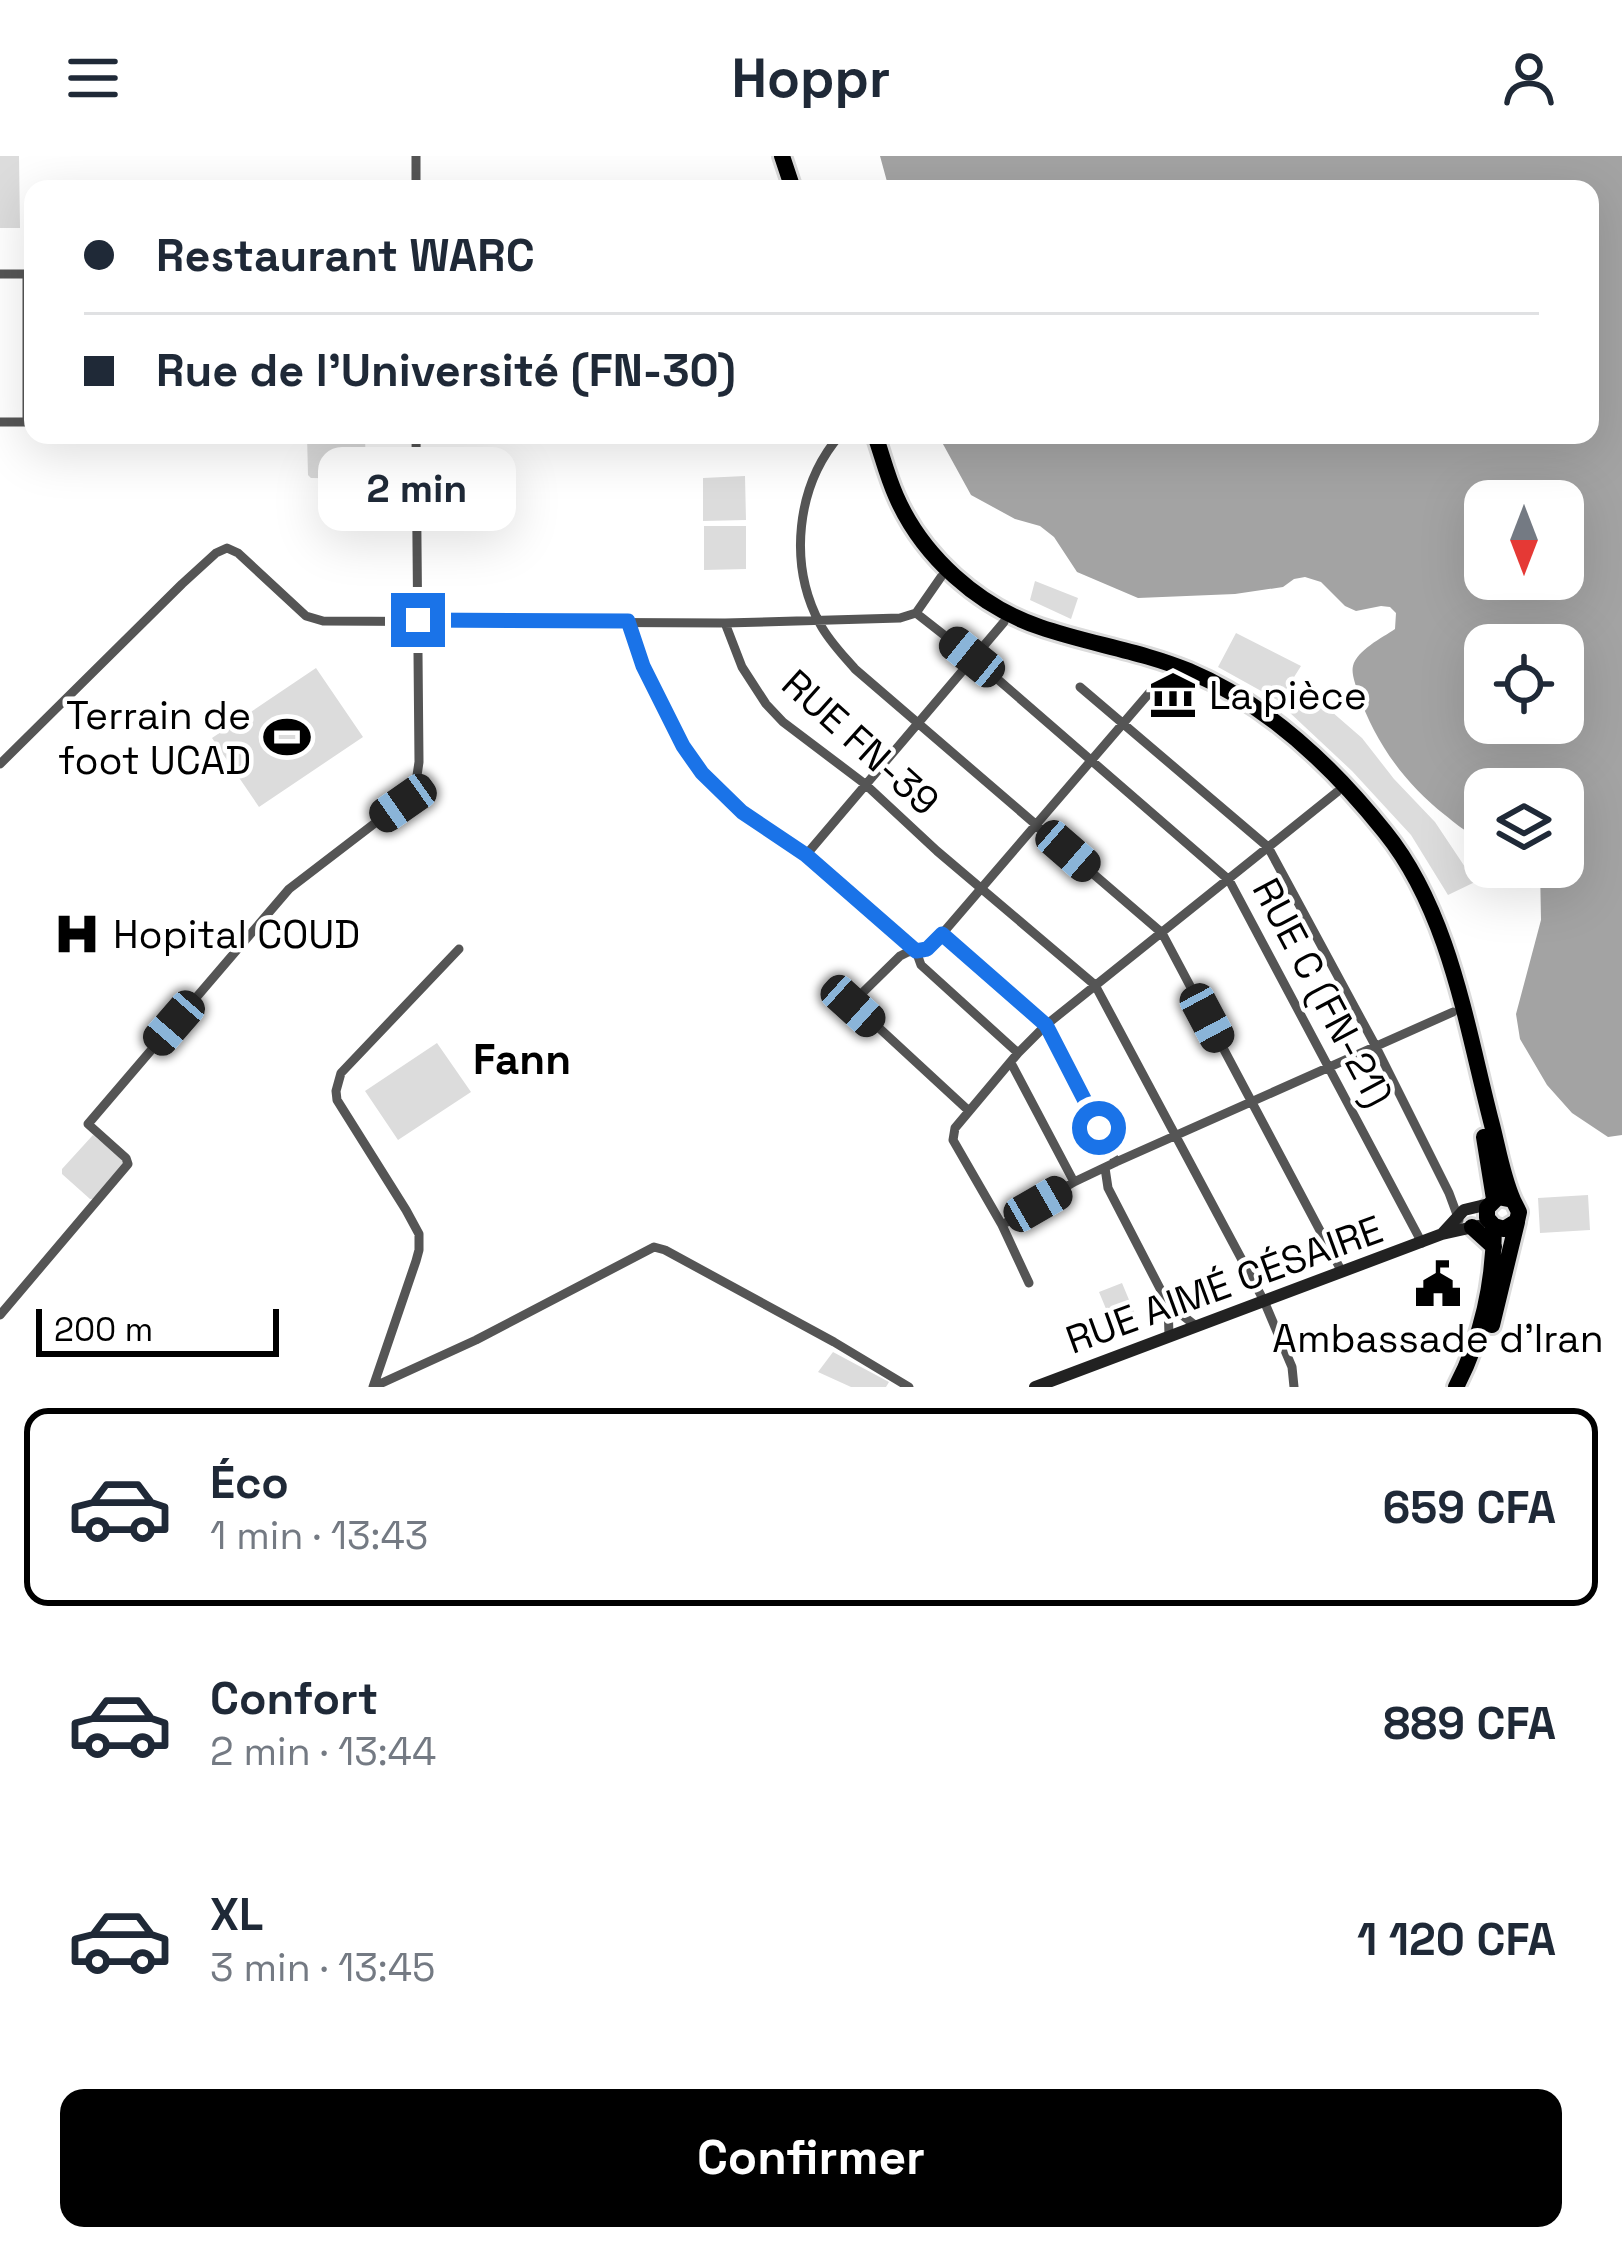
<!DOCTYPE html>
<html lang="fr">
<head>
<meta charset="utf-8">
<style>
  :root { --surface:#fff; --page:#f2f2f3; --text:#1f2937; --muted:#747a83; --line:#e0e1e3; --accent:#000 }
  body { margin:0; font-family:"Space Grotesk",sans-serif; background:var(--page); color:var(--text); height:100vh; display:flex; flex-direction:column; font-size:45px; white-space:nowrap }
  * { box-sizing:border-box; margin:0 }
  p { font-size:39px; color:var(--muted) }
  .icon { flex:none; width:66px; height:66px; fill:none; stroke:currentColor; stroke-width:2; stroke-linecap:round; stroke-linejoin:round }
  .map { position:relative; height:1231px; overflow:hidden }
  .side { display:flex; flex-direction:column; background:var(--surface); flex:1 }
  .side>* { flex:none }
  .hud { position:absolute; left:24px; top:24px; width:1575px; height:264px; border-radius:24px; box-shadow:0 12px 48px #0002; display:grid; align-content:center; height:264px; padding:0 60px; background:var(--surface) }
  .needle { width:78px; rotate:180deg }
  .tools { position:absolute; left:1464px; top:324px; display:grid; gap:24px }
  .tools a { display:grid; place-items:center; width:120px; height:120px; border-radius:24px; background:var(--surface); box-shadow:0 12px 48px #0002; font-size:60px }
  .scale { position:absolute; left:36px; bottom:30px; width:243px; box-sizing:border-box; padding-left:12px; border:6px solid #000; border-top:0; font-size:33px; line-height:42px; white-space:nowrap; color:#000; -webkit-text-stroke:9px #fff; paint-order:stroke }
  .end { position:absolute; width:54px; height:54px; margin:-27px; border:15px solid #1a73e8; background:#fff; box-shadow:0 0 0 6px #fff }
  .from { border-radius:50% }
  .bubble { position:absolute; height:84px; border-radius:24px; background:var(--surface); box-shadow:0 12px 48px #0002; font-size:39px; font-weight:600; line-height:84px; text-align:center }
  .car { position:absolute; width:36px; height:72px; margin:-36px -18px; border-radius:15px; box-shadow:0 0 9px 3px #0007; background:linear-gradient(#222 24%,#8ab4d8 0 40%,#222 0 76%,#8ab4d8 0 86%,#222 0) }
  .hud b { display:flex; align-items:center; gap:42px; height:114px; font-size:45px }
  .hud b+b { border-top:3px solid var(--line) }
  .hud i { width:30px; height:30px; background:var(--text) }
  ul { padding:21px 0 0; list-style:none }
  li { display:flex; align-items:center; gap:36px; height:198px; margin:0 24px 18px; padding:0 36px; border:6px solid transparent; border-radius:24px }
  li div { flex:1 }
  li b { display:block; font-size:45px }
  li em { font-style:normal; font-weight:600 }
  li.active { border-color:var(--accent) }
  li>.icon { width:108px; height:108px; stroke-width:1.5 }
  .cta { display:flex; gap:24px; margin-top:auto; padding:24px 60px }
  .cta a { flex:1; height:138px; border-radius:24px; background:var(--accent); color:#fff; font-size:48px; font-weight:600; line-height:138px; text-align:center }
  header { display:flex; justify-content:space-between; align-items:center; height:156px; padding:0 60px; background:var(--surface); font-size:54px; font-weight:600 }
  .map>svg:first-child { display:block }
  .green { fill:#dcdcdc }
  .water { fill:#a3a3a3; fill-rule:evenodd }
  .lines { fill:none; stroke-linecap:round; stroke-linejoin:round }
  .highway-casing { stroke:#dbdbdb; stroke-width:22 }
  .street { stroke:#555; stroke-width:9 }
  .secondary { stroke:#222; stroke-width:12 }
  .highway { stroke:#000; stroke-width:16 }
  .route { stroke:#1a73e8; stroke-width:15 }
  .labels { text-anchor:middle; stroke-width:9; stroke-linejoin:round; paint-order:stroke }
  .poi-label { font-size:39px; fill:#000; stroke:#fff; text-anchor:start }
  .street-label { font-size:39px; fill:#000; stroke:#fff }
  .neighbourhood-label { font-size:42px; font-weight:bold; fill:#000; stroke:#fff }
</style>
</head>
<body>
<header><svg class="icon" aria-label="menu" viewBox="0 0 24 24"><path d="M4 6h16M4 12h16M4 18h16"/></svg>Hoppr<svg class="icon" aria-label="person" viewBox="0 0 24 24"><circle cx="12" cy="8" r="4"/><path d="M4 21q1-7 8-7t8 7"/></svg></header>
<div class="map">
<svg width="1622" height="1231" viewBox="0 0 1622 1231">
  <rect width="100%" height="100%" fill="#fff"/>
  <path class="green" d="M0,0H19L20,72H0Z
    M307,279H365L366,318L364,323L311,322L308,319Z
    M745,320L746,364L703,365V322Z
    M704,370H746V413L704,414Z
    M1035,425L1078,442L1071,463L1030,444Z
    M1236,477L1301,510L1279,545L1218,511Z
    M316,512L363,581L259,651L212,582Z
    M1309,536L1362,582L1394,623L1435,666L1475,726L1448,739L1411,679L1352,615L1288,555Z
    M437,887L471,936L398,984L365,935Z
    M93,979L124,1004V1008L95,1043H90L62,1018V1013Z
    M1588,1039L1590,1074L1540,1077L1538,1042Z
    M1122,1127L1137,1163L1114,1172L1099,1136Z
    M833,1196L889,1226L886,1231H851L818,1216Z"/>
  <path class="water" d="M880,0H1622V979L1608,981L1572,957L1547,929L1520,883L1516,858L1541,764L1540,711H1563V633H1485V680C1467,679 1459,670 1445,659C1405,628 1375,586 1358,537C1356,529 1351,518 1353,510C1357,494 1382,482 1395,473L1396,457L1390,451L1381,450L1356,455L1345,450L1321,426L1305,421L1294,423L1283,431L1235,438L1138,442L1077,416L1054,381L1040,370L1015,363L971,339L938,279H1590V33H889ZM1563,345V423H1485V345ZM1485,489H1563V567H1485Z"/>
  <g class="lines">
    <defs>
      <path id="highway" d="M782,0L793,33
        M875,279C882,299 887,320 896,340C922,400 978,450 1040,471C1089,488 1141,495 1189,515C1267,548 1333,611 1385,676C1449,755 1466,868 1491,965C1498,991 1502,1019 1513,1044
        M1484,981L1494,1043
        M1472,1071L1494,1091
        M1492,1169L1517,1066
        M1456,1231C1482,1182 1494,1125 1494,1070L1487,1062V1052L1498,1041L1513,1044L1519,1056L1517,1065L1504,1073L1494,1070"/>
    </defs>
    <use href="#highway" class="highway-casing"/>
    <path class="street" d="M416,0V33
      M0,118H28
      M27,118V266
      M0,266H31
      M840,279C796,330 788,408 820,468C829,485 842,498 855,513L1162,777L1342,1116
      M916,457L972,501L1229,724L1422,1087
      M916,457L941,421
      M628,465L643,510L683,590L702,617L742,656L806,699L916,795L921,809L1018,897
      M725,467L742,511L766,548L783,566L865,628L937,695L1095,829L1264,1145L1292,1211L1294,1231
      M1080,531L1268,691L1375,889L1449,1037L1459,1064
      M0,608L182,428L216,397L227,392L238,397L306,460L323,465L725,467L900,462L916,457
      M806,699L1004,466
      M942,778L1046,869L1116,1006
      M1011,907L1074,1026
      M969,955L852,847L900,800L908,796L927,793L942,778L1157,528
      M1105,1012L1108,1032L1168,1148L1196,1170
      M1002,1069L1074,1026L1116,1006L1453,856
      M1029,1127L1002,1069L953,984L955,972L1018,897L1046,869L1337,636
      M1168,1148L1169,1179
      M0,1159L128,1008L126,1002L88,968L289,733L409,641L415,633L419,606L416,279
      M373,1231L476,1184L654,1091L665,1094L834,1186L909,1231
      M373,1231L416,1105L419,1094V1078L406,1054L337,944L336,935L341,917L459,793"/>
    <path class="secondary" d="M1442,1078L1464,1054L1489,1048
      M1035,1231L1442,1078L1478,1070"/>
    <use href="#highway" class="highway"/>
  </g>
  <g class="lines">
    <path class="route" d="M418,464L628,465L643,510L683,590L702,617L742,656L806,699L916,795L927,793L942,778L1046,869L1099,972"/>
  </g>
  <defs>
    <symbol id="museum-bare" viewBox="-9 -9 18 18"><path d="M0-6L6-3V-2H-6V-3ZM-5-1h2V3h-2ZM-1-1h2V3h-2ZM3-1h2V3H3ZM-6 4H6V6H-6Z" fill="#000" stroke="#fff" stroke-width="2.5" paint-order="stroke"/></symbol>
    <symbol id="stadium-bare" viewBox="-9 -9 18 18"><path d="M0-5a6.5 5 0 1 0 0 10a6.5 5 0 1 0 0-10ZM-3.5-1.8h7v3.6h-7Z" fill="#000" stroke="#fff" stroke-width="2.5" paint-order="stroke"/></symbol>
    <symbol id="hospital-bare" viewBox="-9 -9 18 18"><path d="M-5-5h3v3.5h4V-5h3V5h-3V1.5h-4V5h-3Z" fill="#000" stroke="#fff" stroke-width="2.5" paint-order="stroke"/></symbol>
    <symbol id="civic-bare" viewBox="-9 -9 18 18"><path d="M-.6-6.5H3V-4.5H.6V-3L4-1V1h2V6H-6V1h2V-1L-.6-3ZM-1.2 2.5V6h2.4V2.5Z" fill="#000" stroke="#fff" stroke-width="2.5" paint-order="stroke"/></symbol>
  </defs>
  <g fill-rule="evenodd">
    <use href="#museum-bare" x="1140" y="506" width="66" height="66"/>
    <use href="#stadium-bare" x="254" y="548" width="66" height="66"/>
    <use href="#hospital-bare" x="44" y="745" width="66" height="66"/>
    <use href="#civic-bare" x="1405" y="1095" width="66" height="66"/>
  </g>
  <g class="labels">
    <g class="poi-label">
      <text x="1209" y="553">La pièce</text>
      <text x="251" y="573" text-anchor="end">Terrain de<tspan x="251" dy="45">foot UCAD</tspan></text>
      <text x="113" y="792">Hopital COUD</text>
      <text x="1438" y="1196" text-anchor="middle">Ambassade d'Iran</text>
    </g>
    <g class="street-label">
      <text transform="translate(861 586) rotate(42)" y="14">RUE FN-39</text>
      <text transform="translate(1323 836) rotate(62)" y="14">RUE C (FN-21)</text>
      <text transform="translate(1224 1128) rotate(-20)" y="14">RUE AIMÉ CÉSAIRE</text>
    </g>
    <g class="neighbourhood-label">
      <text x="522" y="918">Fann</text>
    </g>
  </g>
</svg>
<div class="tools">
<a><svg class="needle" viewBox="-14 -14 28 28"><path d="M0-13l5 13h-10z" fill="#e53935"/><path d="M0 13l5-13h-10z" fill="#747a83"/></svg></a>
<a><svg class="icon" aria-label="locate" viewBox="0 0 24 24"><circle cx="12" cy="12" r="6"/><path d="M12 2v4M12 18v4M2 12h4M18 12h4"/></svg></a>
<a><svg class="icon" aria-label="layers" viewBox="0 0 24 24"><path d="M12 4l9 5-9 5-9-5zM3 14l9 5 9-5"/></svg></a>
</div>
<div class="scale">200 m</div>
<i class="end from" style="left:1099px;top:972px"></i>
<i class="end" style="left:418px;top:464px"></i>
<div class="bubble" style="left:318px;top:291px;width:198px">2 min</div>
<i class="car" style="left:972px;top:501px;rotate:309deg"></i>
<i class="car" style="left:403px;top:647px;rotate:235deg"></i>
<i class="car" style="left:1068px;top:695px;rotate:131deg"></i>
<i class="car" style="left:853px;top:850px;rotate:132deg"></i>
<i class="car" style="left:1207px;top:862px;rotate:152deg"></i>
<i class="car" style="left:174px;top:867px;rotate:221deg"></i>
<i class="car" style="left:1038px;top:1048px;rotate:60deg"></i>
<div class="hud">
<b><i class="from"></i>Restaurant WARC</b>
<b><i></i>Rue de l'Université (FN-30)</b>
</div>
</div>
<section class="side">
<ul>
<li class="active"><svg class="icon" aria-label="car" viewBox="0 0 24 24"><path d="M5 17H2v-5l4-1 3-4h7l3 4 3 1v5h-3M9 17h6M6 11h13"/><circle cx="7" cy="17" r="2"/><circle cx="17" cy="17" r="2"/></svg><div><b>Éco</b><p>1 min · 13:43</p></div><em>659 CFA</em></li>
<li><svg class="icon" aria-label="car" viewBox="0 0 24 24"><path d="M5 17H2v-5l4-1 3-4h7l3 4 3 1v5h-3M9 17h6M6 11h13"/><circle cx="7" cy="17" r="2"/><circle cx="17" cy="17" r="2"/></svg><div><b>Confort</b><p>2 min · 13:44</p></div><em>889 CFA</em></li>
<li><svg class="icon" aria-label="car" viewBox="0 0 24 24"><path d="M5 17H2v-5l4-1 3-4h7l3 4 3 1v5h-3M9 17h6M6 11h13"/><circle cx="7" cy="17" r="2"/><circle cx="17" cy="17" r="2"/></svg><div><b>XL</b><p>3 min · 13:45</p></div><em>1 120 CFA</em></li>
</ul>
<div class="cta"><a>Confirmer</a></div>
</section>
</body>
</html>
